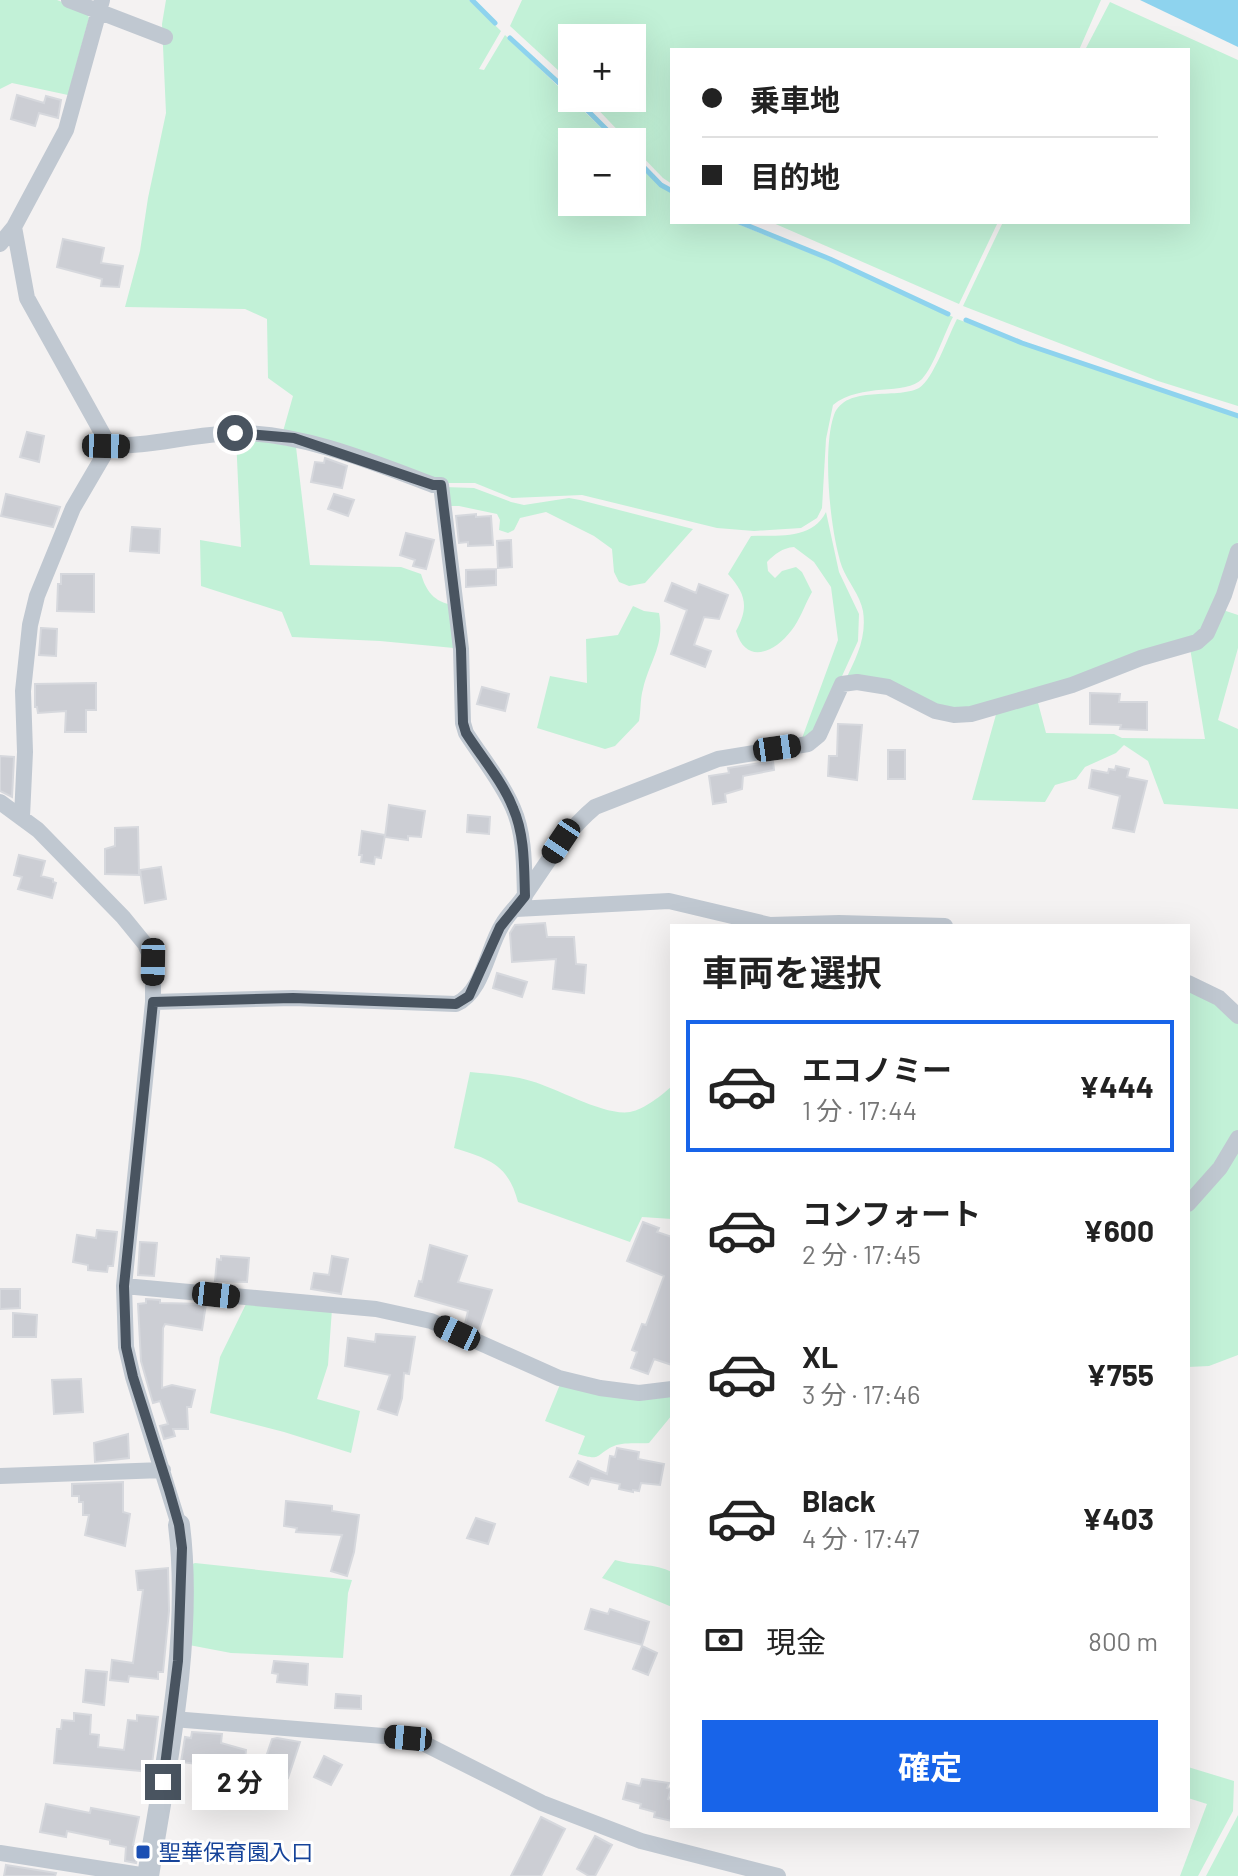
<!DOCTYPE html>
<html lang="ja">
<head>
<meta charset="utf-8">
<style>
  :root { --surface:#fff; --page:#f6f6f6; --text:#222; --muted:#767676; --line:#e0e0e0; --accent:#1864e9 }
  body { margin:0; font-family:Barlow,"Noto Sans JP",sans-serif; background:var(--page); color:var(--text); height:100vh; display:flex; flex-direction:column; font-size:30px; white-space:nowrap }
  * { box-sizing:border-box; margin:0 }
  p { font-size:26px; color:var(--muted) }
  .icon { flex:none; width:44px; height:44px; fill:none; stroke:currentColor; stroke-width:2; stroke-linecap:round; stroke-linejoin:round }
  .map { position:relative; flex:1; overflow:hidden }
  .drawer { position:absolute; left:670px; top:924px; width:520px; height:904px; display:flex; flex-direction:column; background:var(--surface); border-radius:0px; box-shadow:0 8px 32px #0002 }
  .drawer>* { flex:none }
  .hud { position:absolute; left:670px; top:48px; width:520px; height:176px; border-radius:0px; box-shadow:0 8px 32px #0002; display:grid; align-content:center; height:176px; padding:0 32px; background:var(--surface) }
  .fabs { position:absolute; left:558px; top:24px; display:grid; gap:16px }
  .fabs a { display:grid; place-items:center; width:88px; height:88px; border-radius:0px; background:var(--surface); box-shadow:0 8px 32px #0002; font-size:40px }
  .end { position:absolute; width:36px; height:36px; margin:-18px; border:10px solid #495460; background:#fff; box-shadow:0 0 0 4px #fff }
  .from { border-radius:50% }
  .bubble { position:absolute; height:56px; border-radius:0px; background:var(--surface); box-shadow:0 8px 32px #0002; font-size:26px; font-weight:700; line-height:56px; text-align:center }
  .car { position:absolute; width:24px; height:48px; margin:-24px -12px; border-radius:10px; box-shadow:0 0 6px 2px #0007; background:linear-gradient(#222 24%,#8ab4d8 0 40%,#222 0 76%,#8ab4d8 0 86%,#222 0) }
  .hud b { display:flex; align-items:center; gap:28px; height:76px; font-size:30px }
  .hud b+b { border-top:2px solid var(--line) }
  .hud i { width:20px; height:20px; background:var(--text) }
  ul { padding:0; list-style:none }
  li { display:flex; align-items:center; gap:24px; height:132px; margin:0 16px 12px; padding:0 16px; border:4px solid transparent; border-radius:0px }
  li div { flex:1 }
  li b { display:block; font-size:30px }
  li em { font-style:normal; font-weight:700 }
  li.on { border-color:var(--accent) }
  li>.icon { width:72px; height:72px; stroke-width:1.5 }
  h2 { padding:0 32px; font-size:36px; line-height:96px }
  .pay { display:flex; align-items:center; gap:20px; height:88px; padding:0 32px; font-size:30px }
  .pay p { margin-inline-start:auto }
  .primary-button { display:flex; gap:16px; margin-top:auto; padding:16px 32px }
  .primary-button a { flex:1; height:92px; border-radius:0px; background:var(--accent); color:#fff; font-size:32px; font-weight:700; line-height:92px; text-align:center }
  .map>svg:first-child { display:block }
  .green { fill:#c2f1d7 }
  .water { fill:#8ed3ee }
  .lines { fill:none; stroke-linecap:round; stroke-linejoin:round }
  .stream { stroke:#8ed3ee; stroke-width:5 }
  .building { fill:#ccced4; stroke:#d6d8dd; stroke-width:2 }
  .minor { stroke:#c0c8d1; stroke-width:16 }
  .tertiary { stroke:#c0c8d1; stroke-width:22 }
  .route { stroke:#495460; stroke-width:10 }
  .transit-dot { fill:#1a4fb4; stroke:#fff; stroke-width:3 }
  .labels { text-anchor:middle; stroke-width:6; stroke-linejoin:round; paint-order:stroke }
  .transit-label { font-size:22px; fill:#164399; stroke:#fff; text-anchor:start }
</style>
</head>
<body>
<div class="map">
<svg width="1238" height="1876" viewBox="0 0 1238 1876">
  <rect width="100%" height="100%" fill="#f4f2f2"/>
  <path class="green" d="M0,0H57L86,11L89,18L68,95L12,83L0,89Z
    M166,0H469L501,31L479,69L484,70L505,35L616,142H572V202H632V158L672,193V222H733L830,261L953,317C944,334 934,366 922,379C906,396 861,382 833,405L826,439L822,508L817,518L801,528L754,531L717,528L582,495L512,498L475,483H445L282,435L293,396L268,378L267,319L245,309L125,307L140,251L148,198L166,113L162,24Z
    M522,0H1101L1079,50H672V184L663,178L632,146V142H629L587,98H632V38H572V83L510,26Z
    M1110,2L1238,60V406L1158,381L963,306L1003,222H1188V50H1085Z
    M771,222H998L959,304Z
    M957,319L1108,374L1238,416V542L1218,599L1195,639L962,712L845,681C856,658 867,638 863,611C860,595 848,582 842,567C830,532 822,449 834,415C846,384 896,400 919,388C933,380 949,334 957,319Z
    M236,437L296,447L310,565L401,567L421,574C426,591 434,602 453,605L454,648L380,641L292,637L282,612L201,586L200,540L241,547Z
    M444,487L474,488L511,502L524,505L569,498L580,500L693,529L645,583L629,586L619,582L614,572L612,549L594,536L546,512L520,518L514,530L508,533L499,530L500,520L497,514L459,506H446Z
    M826,512L839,572L859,614L858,641L817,731L801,741L838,640L831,587L814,562L794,547C782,548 775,554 767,562L768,571L775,578L782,571L796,567L802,572L812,592C805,604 800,620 791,631C774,653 746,665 736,631C749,607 746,594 728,574L751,536C778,535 812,540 826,512Z
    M633,606L644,611L659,613C665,645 650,660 643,689C640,699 641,711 639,721L615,746L605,749L537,728L550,676L587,683L586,639L618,635Z
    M1220,609L1238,615V648L1218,720L1238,729V809L1164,804L1148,761L1124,745L1116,753L1085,767L1076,779L1055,785L1045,802L972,800L997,711L1037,699L1046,733L1114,734L1122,738L1205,739L1190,648Z
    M1188,982L1238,1019V1133L1188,1200Z
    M470,1072C490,1074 512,1075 531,1081C559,1089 604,1116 630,1112C645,1109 662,1095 672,1086V1219L642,1217L630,1242L518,1202C508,1164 489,1159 454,1148Z
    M1238,1142V1355L1209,1366L1188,1367V1207Z
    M247,1302L332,1309L328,1365L317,1399L360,1411L351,1453L284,1432L210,1413L220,1357Z
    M561,1382L672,1393V1415L649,1443C639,1444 623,1442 614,1446C595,1454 603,1462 578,1454L585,1436L545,1421Z
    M615,1560C634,1566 655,1563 672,1572V1607L602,1578Z
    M195,1563L352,1580L348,1593L343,1658L231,1653L189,1645L190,1565Z
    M1188,1767L1234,1781L1233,1811L1198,1876H1180L1207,1804L1188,1798Z
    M1238,1815V1876H1206Z"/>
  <path class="water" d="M1140,0H1238V47Z"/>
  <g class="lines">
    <path class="stream" d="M472,0L495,23
      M510,38L572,95
      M575,98L619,142
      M632,155L661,185L672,191
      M739,222L830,259L948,314
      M966,320L1022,343L1238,416"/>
  </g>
  <path class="building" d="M17,95L44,103L46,96L61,100L58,118L39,113L35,126L11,119Z
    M63,239L104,248L101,263L123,266L119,287L101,286L102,279L57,267Z
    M27,432L44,436L39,462L20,457Z
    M325,458L347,466L342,488L311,482L315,462L324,463Z
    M6,494L60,507L53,527L1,516Z
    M334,494L354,500L348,516L328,509Z
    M476,514V517L491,516L493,545L468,546V542L459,543L456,516Z
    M132,527L160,529L159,553L130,551Z
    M406,533L434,540L426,569L413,566L415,560L400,555Z
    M511,540L512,567L498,568L497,541Z
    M496,569V585L466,587V570Z
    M61,574H94V612L57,611L58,584H61Z
    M672,583L696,593L699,584L728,595L719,619L704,617L694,645L711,651L705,667L671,654L687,610L665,601Z
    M41,628L57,629L56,656L39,655Z
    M96,683V710H86V732H65L66,711L38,713L37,707H35V684Z
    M482,687L509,694L505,711L477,704Z
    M1090,693L1120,694L1119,702H1147V730L1120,729L1121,725L1090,724Z
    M838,724L862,725L857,780L828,776L829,756H837Z
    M888,750H905V779H888Z
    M0,756L14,757L12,797L0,791Z
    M773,761L774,770L743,776L742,789L725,794L726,802L713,804L709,776L729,773L728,768Z
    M1116,766L1129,769L1127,777L1147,781L1134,832L1113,828L1120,796L1089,788L1092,770L1108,773L1109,769L1115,770Z
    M389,805L425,811L421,837L408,836V840L385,837Z
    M468,815L490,817L489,834L467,832Z
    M138,827L139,875L105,874V849L115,846V828Z
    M362,831L385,835L381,858L375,857L374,864L361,862L362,855H359Z
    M19,855L45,861L41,876L53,879V882L56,883L52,898L18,889L22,877L14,875Z
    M161,867L166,899L145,903L140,870Z
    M545,923L547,937H574L576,964L586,965L584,993L553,989L556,959L512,962L510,933L515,925Z
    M497,973L527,982L522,997L493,988Z
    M643,1222L659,1228L657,1232L672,1237V1365L654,1359L648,1374L631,1368L637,1352L632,1350L642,1324L646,1325L664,1276L627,1261Z
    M97,1230L117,1232L113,1266H108L107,1272L88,1270V1265L73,1262L77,1235L96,1238Z
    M140,1242L157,1243L154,1276L138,1275Z
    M430,1245L467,1256L458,1282L492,1290L479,1330L465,1324L468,1311L415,1296L419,1281L422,1282Z
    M221,1256L249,1258L247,1282L215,1281L217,1259L221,1260Z
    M332,1256L348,1259L341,1294L311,1289L314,1273L329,1275Z
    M0,1289H20V1308L0,1309Z
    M146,1299L160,1300V1303L206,1304L202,1330L165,1324L163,1328L162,1388L172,1385L195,1390L191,1407H187L188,1429H173L175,1436L164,1439L160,1426L168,1424L160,1401L153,1403L141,1361L138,1304L146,1303Z
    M13,1313L37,1315L36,1337H13Z
    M376,1334L415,1337L409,1374L404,1373L402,1398L397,1415L378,1409L390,1375L345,1366L348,1338L375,1342Z
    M81,1379L83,1412L54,1414L52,1380Z
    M128,1434L129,1458L95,1462L94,1443Z
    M617,1448L639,1452L638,1459L664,1464L660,1485L641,1483L639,1491L633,1490V1492L619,1489L620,1484L591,1478L588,1485L570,1477L578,1461L607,1474L610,1456L615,1457Z
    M123,1482V1512L130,1514L125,1546L85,1535L89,1515H83V1502H79V1496H72V1484Z
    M286,1501L332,1506V1511L359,1515L354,1552L347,1576L331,1571L342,1535L296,1532L297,1528L284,1526Z
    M476,1518L495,1524L488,1544L467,1538Z
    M168,1568L169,1611L163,1672H158V1679L129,1676L128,1682L110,1680L112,1660L133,1663L143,1590H138L136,1571Z
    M591,1609L608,1614L610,1609L649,1622L642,1645L585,1629Z
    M642,1646L657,1653L648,1675L633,1669Z
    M274,1661L308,1664L307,1685L277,1682L278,1674L272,1673Z
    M86,1670L107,1672L104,1705L83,1702Z
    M336,1694L361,1696V1709L335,1708Z
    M74,1713L91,1715L90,1734L99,1735L98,1747L124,1750L128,1720L137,1721V1715L158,1717L151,1772L54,1763L57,1729H61L62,1720L74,1721Z
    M192,1732L222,1734L221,1743L246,1750L241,1803L220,1798L227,1768L181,1762L185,1737L191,1738Z
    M277,1738L300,1742L288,1778L262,1769L272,1739Z
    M324,1756L342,1765L331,1785L314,1777Z
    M642,1779L669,1783L667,1788L671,1789L668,1799L672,1800V1821L654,1817L655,1812L640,1808L641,1804L623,1799L627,1783L640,1786Z
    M46,1804L90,1813L91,1808L139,1817L133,1845L139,1846L136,1863L125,1861L126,1847L110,1844V1840L67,1831L66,1837L40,1832Z
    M541,1817L565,1829L541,1876H511Z
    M595,1836L612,1845L595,1876H589L577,1869Z
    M6,1865L56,1873L55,1876H4Z"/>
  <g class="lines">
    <path class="minor" d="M69,0L165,37
      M14,227L27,298L106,440L104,455L73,508L37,596L30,625L23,691L25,752L22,817
      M0,244L14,227L66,130L102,0
      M106,446C150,447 192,434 236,433C300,432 373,462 433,485H441L461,649L463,723L466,733C482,758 502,782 513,808C525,835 524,867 525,896
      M0,802L38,830L123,917L145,944L153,962V1002L124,1286L126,1347L133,1377L179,1525
      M516,909L669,901L770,925L839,923L945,926
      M1188,983L1219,998L1238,1016
      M153,1002L293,998L456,1004C483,992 487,949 502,925C508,914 518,906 525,895C547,863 565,832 595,807L718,759L808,744L819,735L842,684L857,682L888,687L935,711L954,715L971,714L1072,685L1141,658L1197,642L1207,633L1224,595L1238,551
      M1188,1204L1220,1168L1238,1138
      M124,1286L376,1309L431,1321L559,1378L600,1388L639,1393L672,1389
      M0,1476L163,1470
      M173,1719L408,1738L423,1743L542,1803L641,1841L778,1876
      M0,1853L147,1876"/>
    <path class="tertiary" d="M148,1876C166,1765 193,1637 179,1525"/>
  </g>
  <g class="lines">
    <path class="route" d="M163,1782L178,1661L182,1548L179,1525L169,1490L133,1377L126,1347L124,1286L153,1002L293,998L456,1004L469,996L500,927L525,896C524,867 525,835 513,808C503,782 482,758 466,733L463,723L461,649L441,485H433L294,438L235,433"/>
  </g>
  <rect class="transit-dot" x="135" y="1844" width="16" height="16" rx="4"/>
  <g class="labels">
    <g class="transit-label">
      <text x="159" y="1860">聖華保育園入口</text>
    </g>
  </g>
</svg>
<div class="fabs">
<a>+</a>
<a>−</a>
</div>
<i class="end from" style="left:235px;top:433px"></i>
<i class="end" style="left:163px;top:1782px"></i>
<div class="bubble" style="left:192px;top:1754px;width:96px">2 分</div>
<i class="car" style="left:106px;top:446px;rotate:91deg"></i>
<i class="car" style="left:777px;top:748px;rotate:82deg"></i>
<i class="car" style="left:561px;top:841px;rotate:214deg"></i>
<i class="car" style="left:153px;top:962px;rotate:181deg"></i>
<i class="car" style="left:216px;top:1295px;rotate:96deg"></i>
<i class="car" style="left:457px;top:1333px;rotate:295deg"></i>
<i class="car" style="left:408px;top:1738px;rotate:275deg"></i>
<div class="hud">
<b><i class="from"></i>乗車地</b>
<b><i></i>目的地</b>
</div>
<section class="drawer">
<h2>車両を選択</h2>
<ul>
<li class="on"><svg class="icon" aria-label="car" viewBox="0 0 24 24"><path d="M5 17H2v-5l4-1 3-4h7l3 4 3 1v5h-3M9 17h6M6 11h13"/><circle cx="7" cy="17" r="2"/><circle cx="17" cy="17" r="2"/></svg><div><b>エコノミー</b><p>1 分 · 17:44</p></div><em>¥444</em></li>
<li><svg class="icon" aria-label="car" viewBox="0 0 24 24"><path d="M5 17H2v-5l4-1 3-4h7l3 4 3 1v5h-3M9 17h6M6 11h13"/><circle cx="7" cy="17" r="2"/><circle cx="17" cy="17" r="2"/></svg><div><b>コンフォート</b><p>2 分 · 17:45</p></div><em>¥600</em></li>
<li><svg class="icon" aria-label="car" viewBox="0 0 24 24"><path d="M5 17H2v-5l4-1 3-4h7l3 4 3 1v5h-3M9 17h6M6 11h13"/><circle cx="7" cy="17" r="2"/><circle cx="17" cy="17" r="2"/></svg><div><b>XL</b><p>3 分 · 17:46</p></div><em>¥755</em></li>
<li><svg class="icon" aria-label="car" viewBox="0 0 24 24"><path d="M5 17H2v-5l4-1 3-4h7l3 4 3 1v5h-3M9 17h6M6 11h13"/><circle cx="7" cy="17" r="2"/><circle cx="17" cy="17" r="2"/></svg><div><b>Black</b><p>4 分 · 17:47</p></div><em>¥403</em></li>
</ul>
<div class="pay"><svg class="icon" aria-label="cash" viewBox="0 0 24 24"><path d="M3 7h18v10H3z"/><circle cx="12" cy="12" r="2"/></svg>現金<p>800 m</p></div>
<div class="primary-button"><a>確定</a></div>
</section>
</div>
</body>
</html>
